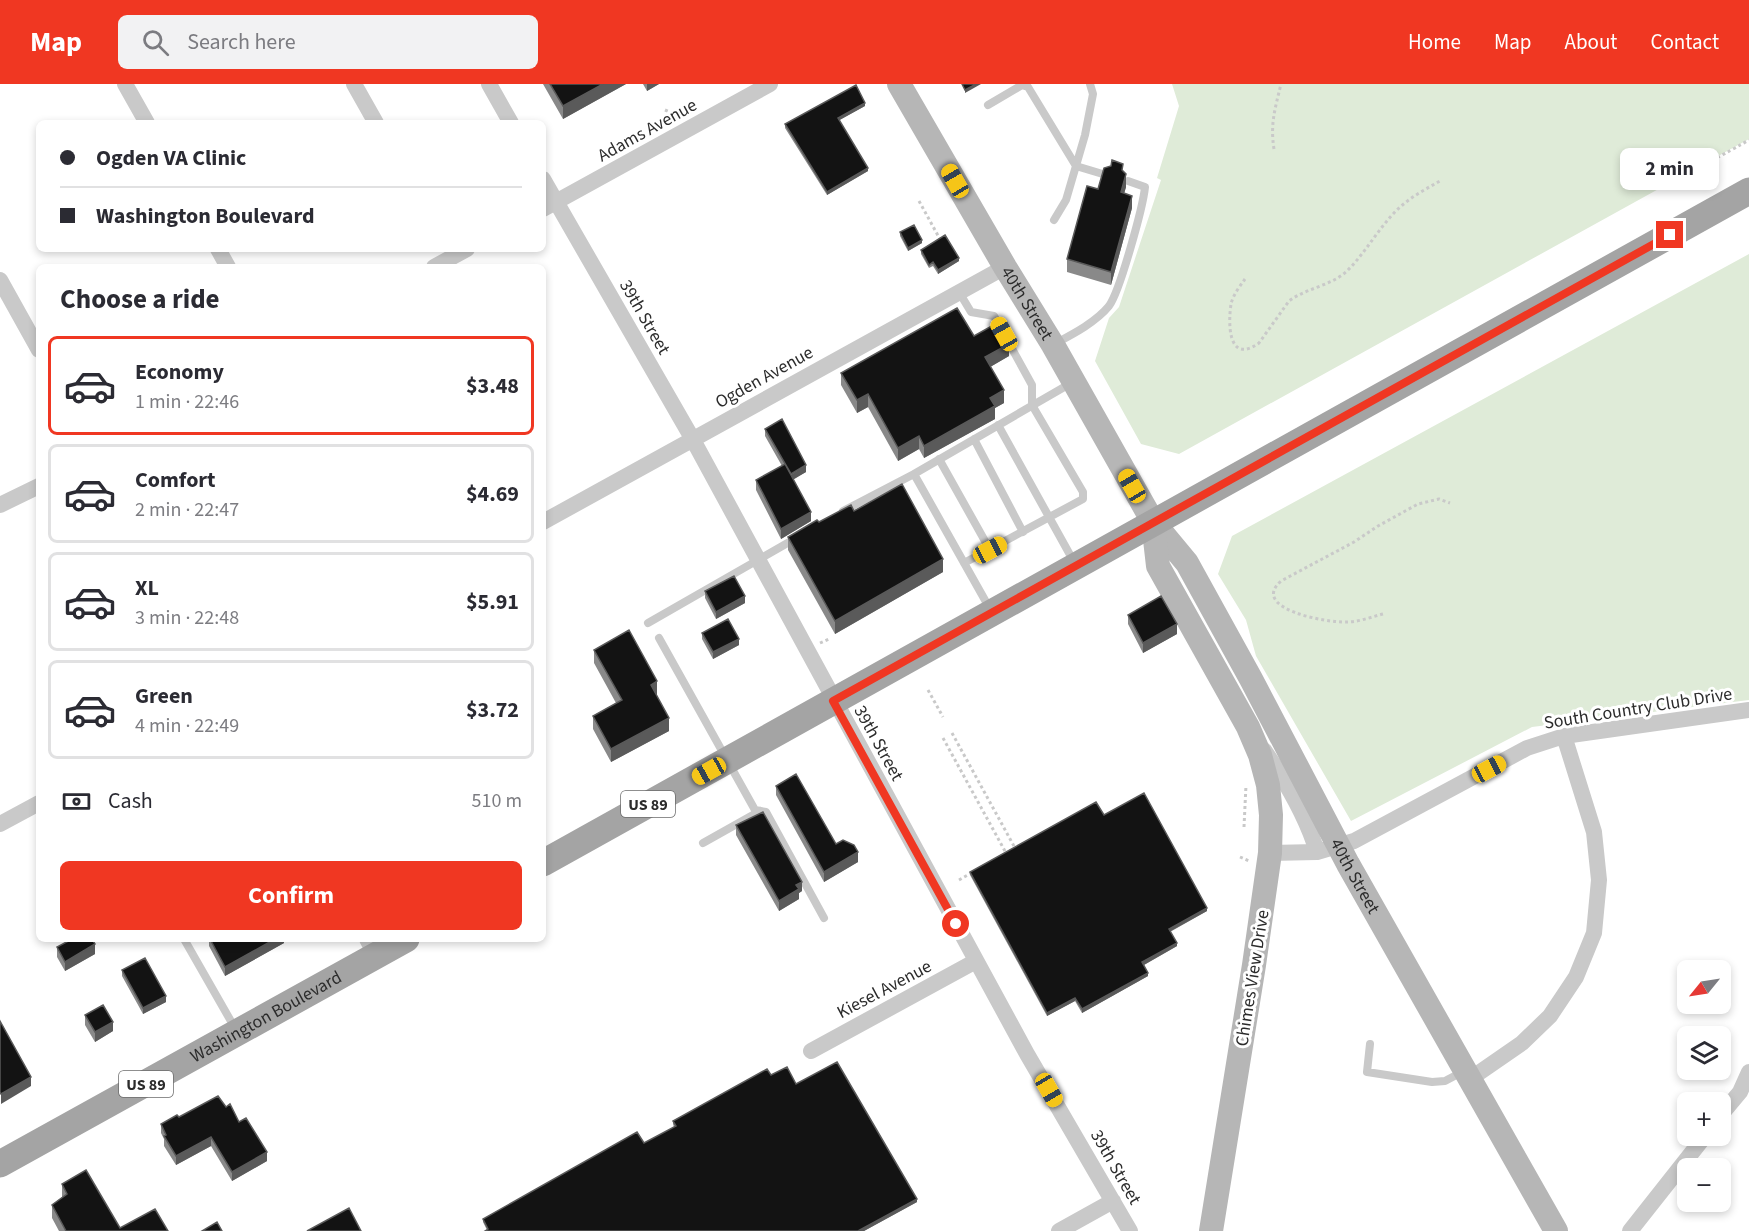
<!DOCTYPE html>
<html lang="en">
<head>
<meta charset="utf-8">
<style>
  :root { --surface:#fff; --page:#f2f2f3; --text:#2b2b33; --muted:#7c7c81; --line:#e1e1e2; --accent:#f03722 }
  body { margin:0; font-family:"Source Sans 3",sans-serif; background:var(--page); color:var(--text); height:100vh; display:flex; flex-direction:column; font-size:22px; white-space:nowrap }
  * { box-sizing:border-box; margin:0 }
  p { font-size:20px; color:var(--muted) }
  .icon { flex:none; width:33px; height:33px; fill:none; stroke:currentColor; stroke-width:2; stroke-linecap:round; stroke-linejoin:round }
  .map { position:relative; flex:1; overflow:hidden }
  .drawer { position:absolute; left:36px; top:180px; width:510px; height:678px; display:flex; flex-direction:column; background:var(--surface); border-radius:9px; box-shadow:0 3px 9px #0003 }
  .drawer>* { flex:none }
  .banner { position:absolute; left:36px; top:36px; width:510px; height:132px; border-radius:9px; box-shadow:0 3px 9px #0003; display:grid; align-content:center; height:132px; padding:0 24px; background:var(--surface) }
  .needle { width:39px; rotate:240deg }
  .controls { position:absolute; left:1677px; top:876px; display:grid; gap:12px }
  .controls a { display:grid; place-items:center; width:54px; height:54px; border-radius:9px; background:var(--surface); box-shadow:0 3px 9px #0003; font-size:30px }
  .end { position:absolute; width:27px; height:27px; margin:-14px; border:8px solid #f03722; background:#fff; box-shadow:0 0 0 3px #fff }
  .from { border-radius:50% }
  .bubble { position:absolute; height:42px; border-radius:9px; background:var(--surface); box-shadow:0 3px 9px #0003; font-size:20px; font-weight:700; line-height:42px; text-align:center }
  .car { position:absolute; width:18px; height:36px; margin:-18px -9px; border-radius:8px; box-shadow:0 0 4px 2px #0007; background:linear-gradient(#f5c518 24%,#345 0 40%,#f5c518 0 76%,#345 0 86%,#f5c518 0) }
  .banner b { display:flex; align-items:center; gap:21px; height:57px; font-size:22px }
  .banner b+b { border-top:2px solid var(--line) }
  .banner i { width:15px; height:15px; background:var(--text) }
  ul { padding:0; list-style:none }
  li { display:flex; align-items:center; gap:18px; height:99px; margin:0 12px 9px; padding:0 12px; border:3px solid var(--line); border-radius:9px }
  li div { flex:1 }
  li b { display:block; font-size:22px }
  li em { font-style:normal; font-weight:700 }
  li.on { border-color:var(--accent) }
  li>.icon { width:54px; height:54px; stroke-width:1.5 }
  h2 { padding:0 24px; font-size:27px; line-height:72px }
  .pay { display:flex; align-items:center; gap:15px; height:66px; padding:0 24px; font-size:22px }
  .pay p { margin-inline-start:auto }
  .action { display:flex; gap:12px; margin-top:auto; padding:12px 24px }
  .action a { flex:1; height:69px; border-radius:9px; background:var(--accent); color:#fff; font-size:24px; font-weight:700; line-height:69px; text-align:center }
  header { display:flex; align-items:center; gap:36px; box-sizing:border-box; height:84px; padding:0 30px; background:var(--accent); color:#fff }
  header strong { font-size:28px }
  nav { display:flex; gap:33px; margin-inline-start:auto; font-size:21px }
  .search { width:420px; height:54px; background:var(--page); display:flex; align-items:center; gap:15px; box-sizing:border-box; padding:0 21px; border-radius:9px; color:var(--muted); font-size:22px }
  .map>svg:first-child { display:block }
  .green { fill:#dfebd8 }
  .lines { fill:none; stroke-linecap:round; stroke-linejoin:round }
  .path { stroke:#c9c9c9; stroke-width:3; stroke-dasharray:3 3; stroke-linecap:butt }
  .service { stroke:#c9c9c9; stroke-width:8 }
  .minor { stroke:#c9c9c9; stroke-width:16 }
  .secondary { stroke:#b6b6b6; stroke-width:24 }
  .primary { stroke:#a4a4a4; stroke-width:27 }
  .wall { fill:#898989 }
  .shaded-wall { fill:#5a5a5a }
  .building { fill:#131313; stroke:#5a5a5a; stroke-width:1.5 }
  .route { stroke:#f03722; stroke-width:8 }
  .labels { text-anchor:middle; stroke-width:6; stroke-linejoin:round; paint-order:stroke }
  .shield { fill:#fff; stroke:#6b6b6b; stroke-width:1.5 }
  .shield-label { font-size:16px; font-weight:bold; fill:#2c2c2c }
  .street-label { font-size:18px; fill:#2c2c2c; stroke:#fff }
</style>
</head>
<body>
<header>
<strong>Map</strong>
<div class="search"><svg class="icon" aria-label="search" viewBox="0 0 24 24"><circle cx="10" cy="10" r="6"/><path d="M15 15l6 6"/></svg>Search here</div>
<nav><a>Home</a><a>Map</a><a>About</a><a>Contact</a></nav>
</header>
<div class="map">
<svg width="1749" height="1147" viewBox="0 0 1749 1147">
  <rect width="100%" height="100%" fill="#fff"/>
  <path class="green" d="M1172,0H1749V55L1179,370L1141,360L1095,277L1109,234L1119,223L1161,96L1157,94L1179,22Z
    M1749,170V616L1532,643L1351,737L1256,572L1246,536L1218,490L1232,452Z"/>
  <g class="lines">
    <path class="path" d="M665,26L679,32
      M1274,65C1270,40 1275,25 1281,0
      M1695,84L1688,77L1660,87L1659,93C1674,100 1733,65 1749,56
      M919,117L941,157
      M1245,195C1240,202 1233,211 1231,220C1228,240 1228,281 1259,259L1289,217C1306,204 1331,202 1347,187C1365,169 1377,147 1394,129C1407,115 1424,106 1440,97
      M1383,530C1371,533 1359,538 1346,538C1328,539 1249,525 1281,497L1354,458L1378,442L1418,420L1439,415L1450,419
      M820,559L829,555
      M928,606L943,633
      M952,649L1015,764
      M943,654L1006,769
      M1244,743L1246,701
      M1240,773L1249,777
      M959,796L973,788"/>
    <path class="service" d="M988,21L1022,1L1028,3L1076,82L1106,91
      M1054,136L1066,116L1085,51L1093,10L1090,0
      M959,208L971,228L994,232L1032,301V321L1083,408V415L964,479
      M1056,259C1073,250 1096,238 1109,222C1120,207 1143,123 1145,103L1128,97
      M998,341L1074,478
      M974,355L1023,448
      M939,375L990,466
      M843,427L914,390
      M990,525L914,390L1073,298
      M648,539L798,453
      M659,554L755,726L766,728L824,834
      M703,759L760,727
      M184,855L236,946
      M1370,960L1367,988L1432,998L1445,997L1462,988"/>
    <path class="minor" d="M125,0L147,39
      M354,0L376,39
      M489,0L511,39
      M543,95L692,354L1027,970L1130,1147
      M543,125L770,0
      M218,165L228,183
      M434,183L467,165
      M0,196L39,266
      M0,421L39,402
      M543,438L1005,183
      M1264,666C1284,695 1307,734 1317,768
      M0,740L39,719
      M1270,769L1317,768L1354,757L1527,664L1564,652L1749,626
      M367,855L376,872
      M811,967L976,877
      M1470,995L1522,959L1550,932L1576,893L1594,849L1599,796L1594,748L1564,652
      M1720,1032L1740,1008L1749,988
      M1059,1147L1113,1117
      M1630,1147L1705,1052"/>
    <g class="secondary">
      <path id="s1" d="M899,0L1005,183L1053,261L1153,438L1187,479L1251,595L1348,780L1556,1147"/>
      <path d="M1153,438L1158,482L1248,643L1260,671L1268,701L1271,731L1270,769L1254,881L1211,1147"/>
    </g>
    <g class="primary">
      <path d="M543,779L1749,107"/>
      <path id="s2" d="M0,1080L406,855"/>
    </g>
  </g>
  <path class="wall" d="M543,0H626L563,35Z
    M643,0H659L647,7Z
    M865,22L839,36L868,87L827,111L785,44V40Z
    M1123,88L1126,103L1124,109L1132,124L1111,201L1067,188V175L1098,105Z
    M900,148L922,159L908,167L900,152Z
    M921,166L959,177L938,190L933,182L929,184L921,170Z
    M974,252L1009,272L990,283L1004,319L995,324V335L924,374L919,365L898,377L868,323L857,329L841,301V289Z
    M765,345L806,388L793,395L811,437L781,455L756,406V396L782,382L765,352Z
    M854,427L943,488L835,550L788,466V453L819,438Z
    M705,507L745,519L716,535L705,514Z
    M1128,531L1177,550L1143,569L1128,540Z
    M702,549L739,561L713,575L702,555Z
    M594,566L657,610L656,611L669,647L611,678L593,645V632L616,619L594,579Z
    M776,702L836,760L858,778L824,798L776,711Z
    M1104,731L1207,827L1170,848L1177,862L1144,881L1148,892L1082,929L1075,917L1047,932L970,791V788Z
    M736,741L802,807L799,809V815L779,827L736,751Z
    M209,855H284V859L225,892L209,862Z
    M57,863L95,870L65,887L57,873Z
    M122,886L166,918L143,930L122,892Z
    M85,931L113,947L95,958L85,941Z
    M771,991L796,1000L917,1118L864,1147H485L487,1146L483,1138V1135L644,1059L674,1043L673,1040V1037Z
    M226,1023L239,1038L267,1077L232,1097L211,1062L176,1081L164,1062V1055L161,1049V1040L179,1033Z
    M62,1100L120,1144L168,1147H59L52,1134V1121L62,1113Z"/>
  <path class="shaded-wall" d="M603,0H626L563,35V22Z
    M647,0H659L647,7Z
    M976,0H981L965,9V6Z
    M865,19V22L838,37V34Z
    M868,84V87L827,111V108Z
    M1126,90V103L1121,121V108Z
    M1132,112V124L1111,201V188Z
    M922,156V159L908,167V164Z
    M959,174V177L938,190V186Z
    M1009,260V272L985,286V273Z
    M1004,306V319L995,324V335L924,374V362L990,314Z
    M868,310V323L857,329V316Z
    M919,352V365L898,377V364Z
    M806,381V388L791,397V391Z
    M811,428V437L781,455V445Z
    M943,475V488L835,550V537Z
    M745,512V519L716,535V528Z
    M1177,540V550L1143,569V559Z
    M739,555V561L713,575V568Z
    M657,597V610L651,614V601Z
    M669,634V647L611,678V665Z
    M858,768V778L824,798V788Z
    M802,798V807L799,809V815L779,827V817L796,801Z
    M1207,824V827L1169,848V845Z
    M275,855H284V859L225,892V883Z
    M1177,859V862L1142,882V878Z
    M95,860V870L65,887V878Z
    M1148,889V892L1082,929V925Z
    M166,912V918L143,930V924Z
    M1075,914V917L1047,932V929Z
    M113,938V947L95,958V948Z
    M31,993V1002L1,1020V1010Z
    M211,1053V1062L176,1081V1072Z
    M267,1068V1077L232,1097V1088Z
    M917,1115V1118L864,1147H858Z"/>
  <path class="building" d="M550,0H603L563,22Z
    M962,0H976L965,6Z
    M856,1L865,19L838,34L868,84L827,108L785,40Z
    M1112,76L1123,80L1122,86L1126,90L1121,108L1132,112L1111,188L1067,175L1087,102L1098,105L1104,84L1111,82Z
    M914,141L922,156L908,164L900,148Z
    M945,151L959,174L938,186L933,178L929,181L921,166Z
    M957,224L974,252L997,239L1009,260L985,273L1004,306L990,314L995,322L924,362L919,352L898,364L868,310L857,316L841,289Z
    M782,335L806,381L791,390L765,345Z
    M785,380L811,428L781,445L756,396Z
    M902,400L943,475L835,537L788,453L817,436L819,438L851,421L854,427Z
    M734,492L745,512L716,528L705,507Z
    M1161,512L1177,540L1143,559L1128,531Z
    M728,535L739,555L713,568L702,549Z
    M629,546L657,597L651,601L669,634L611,665L593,632L622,616L594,566Z
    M796,690L836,760L843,756L854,761L858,768L824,788L776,702Z
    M1144,709L1207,824L1169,845L1177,859L1142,878L1148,889L1082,925L1075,914L1047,929L970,788L1096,718L1104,731Z
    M763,728L802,798L796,801L799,805L779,817L736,741Z
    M72,855H92L95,860L65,878L57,863Z
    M210,855H275L225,883Z
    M145,874L166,912L143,924L122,886Z
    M103,921L113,938L95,948L85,931Z
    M0,937L31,993L1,1010L0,1008Z
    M837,978L917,1115L858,1147H485L488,1145L483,1135L637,1048L644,1059L676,1042L673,1037L767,985L771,991L787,983L796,1000Z
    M218,1012L226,1023L230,1020L239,1038L246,1034L267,1068L232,1088L211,1053L176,1072L164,1052L166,1051L161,1040L177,1031L179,1033Z
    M86,1086L120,1144L155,1125L168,1147H66L52,1121L67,1110L62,1100Z
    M349,1124L361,1147H307Z
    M217,1138L222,1147H202Z"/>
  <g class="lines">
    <path class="route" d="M956,840L833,617L1670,151"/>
  </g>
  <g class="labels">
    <g class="shield">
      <rect x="621" y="707" width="54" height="26" rx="4.5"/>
      <rect x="119" y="987" width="54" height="26" rx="4.5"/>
    </g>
    <g class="shield-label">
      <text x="648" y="726">US 89</text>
      <text x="146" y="1006">US 89</text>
    </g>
    <g class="street-label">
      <text transform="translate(647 46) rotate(-29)" y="6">Adams Avenue</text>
      <text dy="6" stroke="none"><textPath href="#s1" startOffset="254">40th Street</textPath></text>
      <text transform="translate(645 233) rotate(60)" y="6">39th Street</text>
      <text transform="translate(764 293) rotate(-29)" y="6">Ogden Avenue</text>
      <text transform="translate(1638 624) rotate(-9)" y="6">South Country Club Drive</text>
      <text transform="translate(879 659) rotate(61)" y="6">39th Street</text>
      <text dy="6" stroke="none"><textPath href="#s1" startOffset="915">40th Street</textPath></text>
      <text transform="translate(1252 894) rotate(-81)" y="6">Chimes View Drive</text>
      <text transform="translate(884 905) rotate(-28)" y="6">Kiesel Avenue</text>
      <text dy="6" stroke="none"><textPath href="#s2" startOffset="304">Washington Boulevard</textPath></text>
      <text transform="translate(1116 1083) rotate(60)" y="6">39th Street</text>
    </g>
  </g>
</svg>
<div class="controls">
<a><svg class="needle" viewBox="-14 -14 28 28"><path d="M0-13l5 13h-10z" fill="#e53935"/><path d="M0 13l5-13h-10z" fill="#7c7c81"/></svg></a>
<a><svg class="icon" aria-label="layers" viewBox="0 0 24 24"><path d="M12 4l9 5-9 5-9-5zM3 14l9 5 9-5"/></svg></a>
<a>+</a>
<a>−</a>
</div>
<i class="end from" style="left:956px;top:840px"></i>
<i class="end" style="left:1670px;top:151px"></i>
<div class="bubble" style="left:1620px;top:64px;width:99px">2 min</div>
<i class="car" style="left:955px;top:97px;rotate:330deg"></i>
<i class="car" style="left:1004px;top:250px;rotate:331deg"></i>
<i class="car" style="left:1132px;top:402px;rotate:330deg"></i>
<i class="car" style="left:990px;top:466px;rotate:62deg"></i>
<i class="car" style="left:1489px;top:685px;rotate:62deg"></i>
<i class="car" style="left:709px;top:687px;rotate:241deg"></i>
<i class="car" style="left:1049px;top:1006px;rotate:150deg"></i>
<div class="banner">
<b><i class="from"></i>Ogden VA Clinic</b>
<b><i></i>Washington Boulevard</b>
</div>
<section class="drawer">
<h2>Choose a ride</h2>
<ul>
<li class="on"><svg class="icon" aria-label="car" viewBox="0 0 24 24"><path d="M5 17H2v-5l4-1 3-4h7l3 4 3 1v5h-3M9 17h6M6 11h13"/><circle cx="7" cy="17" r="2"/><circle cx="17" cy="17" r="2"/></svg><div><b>Economy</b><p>1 min · 22:46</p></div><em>$3.48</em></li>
<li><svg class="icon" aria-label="car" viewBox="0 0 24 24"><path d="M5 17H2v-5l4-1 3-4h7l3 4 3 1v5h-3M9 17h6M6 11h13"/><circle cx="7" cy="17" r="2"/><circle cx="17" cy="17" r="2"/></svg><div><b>Comfort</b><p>2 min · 22:47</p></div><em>$4.69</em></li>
<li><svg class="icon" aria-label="car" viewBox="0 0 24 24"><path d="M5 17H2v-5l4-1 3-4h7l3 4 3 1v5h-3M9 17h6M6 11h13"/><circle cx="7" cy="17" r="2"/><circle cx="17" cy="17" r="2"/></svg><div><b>XL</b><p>3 min · 22:48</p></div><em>$5.91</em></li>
<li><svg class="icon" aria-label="car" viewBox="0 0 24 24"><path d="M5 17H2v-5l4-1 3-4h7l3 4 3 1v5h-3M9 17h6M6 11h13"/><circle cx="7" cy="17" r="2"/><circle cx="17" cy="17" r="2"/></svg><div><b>Green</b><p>4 min · 22:49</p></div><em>$3.72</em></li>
</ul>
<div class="pay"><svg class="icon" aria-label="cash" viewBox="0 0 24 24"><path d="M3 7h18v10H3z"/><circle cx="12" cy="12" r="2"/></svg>Cash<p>510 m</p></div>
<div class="action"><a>Confirm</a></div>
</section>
</div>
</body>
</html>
